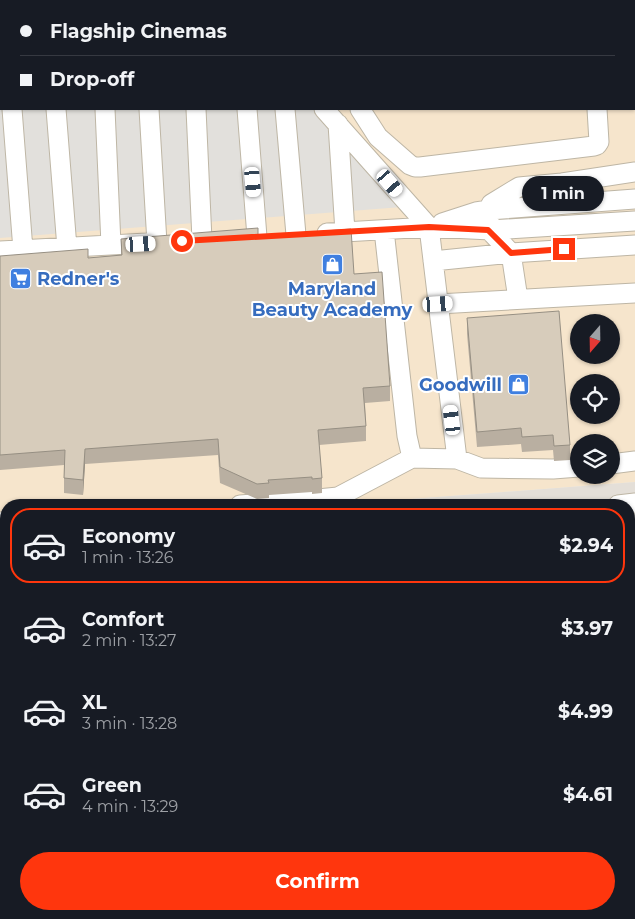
<!DOCTYPE html>
<html lang="en">
<head>
<meta charset="utf-8">
<style>
  :root { --surface:#171b24; --page:#242831; --text:#f1f3f6; --muted:#9ea1a6; --line:#363941; --accent:#ff360d }
  body { margin:0; font-family:Montserrat,sans-serif; background:var(--page); color:var(--text); height:100vh; display:flex; flex-direction:column; font-size:19px; white-space:nowrap }
  * { box-sizing:border-box; margin:0 }
  p { font-size:16px; color:var(--muted) }
  .icon { flex:none; width:28px; height:28px; fill:none; stroke:currentColor; stroke-width:2; stroke-linecap:round; stroke-linejoin:round }
  .map { position:relative; flex:1; overflow:hidden }
  .sheet { position:absolute; left:0px; top:499px; width:635px; height:421px; display:flex; flex-direction:column; background:var(--surface); border-radius:20px 20px 0 0; box-shadow:0 1px 4px #0004 }
  .sheet>* { flex:none }
  .top-card { position:absolute; left:0px; top:0px; width:635px; height:110px; box-shadow:0 1px 4px #0004; display:grid; align-content:center; height:110px; padding:0 20px; background:var(--surface) }
  .needle { width:32px; rotate:200deg }
  .buttons { position:absolute; left:570px; top:314px; display:grid; gap:10px }
  .buttons a { display:grid; place-items:center; width:50px; height:50px; border-radius:50%; background:var(--surface); box-shadow:0 1px 4px #0004; font-size:25px }
  .end { position:absolute; width:22px; height:22px; margin:-11px; border:6px solid #ff360d; background:#fff; box-shadow:0 0 0 2px #fff }
  .from { border-radius:50% }
  .bubble { position:absolute; height:35px; border-radius:18px; background:var(--surface); box-shadow:0 1px 4px #0004; font-size:16px; font-weight:700; line-height:35px; text-align:center }
  .car { position:absolute; width:15px; height:30px; margin:-15px -8px; border-radius:6px; box-shadow:0 0 4px 1px #0007; background:linear-gradient(#fff 24%,#345 0 40%,#fff 0 76%,#345 0 86%,#fff 0) }
  .top-card b { display:flex; align-items:center; gap:18px; height:48px; font-size:19px }
  .top-card b+b { border-top:1px solid var(--line) }
  .top-card i { width:12px; height:12px; background:var(--text) }
  ul { padding:9px 0 0; list-style:none }
  li { display:flex; align-items:center; gap:15px; height:75px; margin:0 10px 8px; padding:0 10px; border:2px solid transparent; border-radius:20px }
  li div { flex:1 }
  li b { display:block; font-size:19px }
  li em { font-style:normal; font-weight:700 }
  li.current { border-color:var(--accent) }
  li>.icon { width:45px; height:45px; stroke-width:1.5 }
  .primary-button { display:flex; gap:10px; margin-top:auto; padding:10px 20px }
  .primary-button a { flex:1; height:58px; border-radius:30px; background:var(--accent); color:#fff; font-size:20px; font-weight:700; line-height:58px; text-align:center }
  .map>svg:first-child { display:block }
  .commercial { fill:#f6e5cc; fill-rule:evenodd }
  .industrial { fill:#e4dfd8 }
  .parking { fill:#e2e0dc }
  .lines { fill:none; stroke-linecap:round; stroke-linejoin:round }
  .minor-casing { stroke:#beb6a5; stroke-width:21 }
  .minor { stroke:#fff; stroke-width:19 }
  .wall { fill:#b9afa1 }
  .shaded-wall { fill:#968f83 }
  .building { fill:#d7ccbb; stroke:#968f83 }
  .route { stroke:#ff360d; stroke-width:6 }
  .labels { text-anchor:middle; stroke-width:4; stroke-linejoin:round; paint-order:stroke }
  .shop-label { font-size:18px; font-weight:bold; fill:#366cbe; stroke:#fff; text-anchor:start }
</style>
</head>
<body>
<div class="map">
<svg width="635" height="919" viewBox="0 0 635 919">
  <rect width="100%" height="100%" fill="#f2eee3"/>
  <path class="commercial" d="M0,0H635V482L332,505H6V529L0,530ZM1,1H634V109H1ZM579,322H611V355H579ZM579,382H611V415H579ZM579,442H611V475H579Z"/>
  <path class="industrial" d="M635,482V919H0V530L6,529V914H629V505H332Z"/>
  <path class="parking" d="M0,57H1V109H322L402,207L0,238Z"/>
  <g class="lines">
    <defs>
      <path id="minor" d="M3,0V1
        M47,0L48,1
        M103,1V0
        M146,1V0
        M195,1V0
        M241,1V0
        M383,1V0
        M634,19H635
        M0,43H1
        M12,109L23,250
        M56,109L67,248
        M105,109L111,245
        M149,109L157,243
        M196,109L202,240
        M247,109L257,237
        M285,109L296,235
        M324,109L429,227L457,459
        M360,109L378,137L410,165L415,167H420L594,146L597,145L599,142L597,109
        M338,124L345,232
        M635,172L562,183L519,187L491,204L489,210V230L511,253L635,245
        M442,223L476,212L489,210L635,199
        M384,230L407,436L412,458L457,459L481,468L553,469L579,467
        M327,233L429,227L491,230L635,221
        M0,251L147,243
        M433,261L511,253L518,299
        M438,304L635,293
        M611,464L635,461
        M240,505L318,499L338,497L412,458
        M618,505L635,503
        M0,522H6
        M0,777H6
        M563,914L565,919
        M1,919L69,914"/>
    </defs>
    <use href="#minor" class="minor-casing"/>
    <use href="#minor" class="minor"/>
  </g>
  <path class="wall" d="M258,236L354,274L390,386V401L365,403L366,426V441L319,445L322,478V493L312,494V492L269,495V498L257,499L220,483L218,455L85,464L83,495L64,493V465L0,470V256L88,258L121,255V239Z
    M467,318L570,445V460L554,461L553,450L522,452L521,444L477,447L467,334Z
    M629,888H635V919H621L620,914H629Z"/>
  <path class="shaded-wall" d="M85,449V464L83,495V480Z"/>
  <path class="building" d="M258,228V236L351,229L354,274L382,272L390,386L363,388L366,426L318,430L322,478L312,479V477L268,480L269,483L257,484L220,467L218,439L85,449L83,480L64,478L65,450L0,455V256L88,249V258L122,255L121,239Z
    M559,311L570,445L554,446L553,435L522,437L521,428L477,432L467,318Z
    M629,888H635V906L629,907Z
    M629,913H635V919H624V914Z
    M505,914H508L512,916L513,919H498L500,915Z"/>
  <g class="lines">
    <path class="route" d="M182,241L429,227L488,230L511,253L564,249"/>
  </g>
  <defs>
    <symbol id="shop-square" viewBox="-11 -11 22 22"><rect x="-9" y="-9" width="18" height="18" rx="4" fill="#3f7fe0" stroke="#fff"/><path d="M-5-2.5h2.3a2.7 3.5 0 0 1 5.4 0H5L5.5 6h-11ZM-1.5-2.5h3a1.5 2.3 0 0 0-3 0Z" fill="#fff"/></symbol>
    <symbol id="supermarket-square" viewBox="-11 -11 22 22"><rect x="-9" y="-9" width="18" height="18" rx="4" fill="#3f7fe0" stroke="#fff"/><path d="M-6-5.5h2.5l.6 2H6L4.5 2H-2.5L-4.4-4H-6ZM-1.5 3.2a1.3 1.3 0 1 0 .1 0ZM3 3.2a1.3 1.3 0 1 0 .1 0Z" fill="#fff"/></symbol>
  </defs>
  <g fill-rule="evenodd">
    <use href="#shop-square" x="320" y="252" width="25" height="25"/>
    <use href="#supermarket-square" x="8" y="266" width="25" height="25"/>
    <use href="#shop-square" x="506" y="372" width="25" height="25"/>
  </g>
  <g class="labels">
    <g class="shop-label">
      <text x="37" y="285">Redner's</text>
      <text x="332" y="295" text-anchor="middle">Maryland<tspan x="332" dy="21">Beauty Academy</tspan></text>
      <text x="502" y="391" text-anchor="end">Goodwill</text>
    </g>
  </g>
</svg>
<div class="buttons">
<a><svg class="needle" viewBox="-14 -14 28 28"><path d="M0-13l5 13h-10z" fill="#e53935"/><path d="M0 13l5-13h-10z" fill="#9ea1a6"/></svg></a>
<a><svg class="icon" aria-label="locate" viewBox="0 0 24 24"><circle cx="12" cy="12" r="6"/><path d="M12 2v4M12 18v4M2 12h4M18 12h4"/></svg></a>
<a><svg class="icon" aria-label="layers" viewBox="0 0 24 24"><path d="M12 4l9 5-9 5-9-5zM3 14l9 5 9-5"/></svg></a>
</div>
<i class="end from" style="left:182px;top:241px"></i>
<i class="end" style="left:564px;top:249px"></i>
<div class="bubble" style="left:522px;top:176px;width:82px">1 min</div>
<i class="car" style="left:253px;top:182px;rotate:175deg"></i>
<i class="car" style="left:390px;top:183px;rotate:139deg"></i>
<i class="car" style="left:141px;top:244px;rotate:87deg"></i>
<i class="car" style="left:438px;top:304px;rotate:87deg"></i>
<i class="car" style="left:452px;top:420px;rotate:353deg"></i>
<div class="top-card">
<b><i class="from"></i>Flagship Cinemas</b>
<b><i></i>Drop-off</b>
</div>
<section class="sheet">
<ul>
<li class="current"><svg class="icon" aria-label="car" viewBox="0 0 24 24"><path d="M5 17H2v-5l4-1 3-4h7l3 4 3 1v5h-3M9 17h6M6 11h13"/><circle cx="7" cy="17" r="2"/><circle cx="17" cy="17" r="2"/></svg><div><b>Economy</b><p>1 min · 13:26</p></div><em>$2.94</em></li>
<li><svg class="icon" aria-label="car" viewBox="0 0 24 24"><path d="M5 17H2v-5l4-1 3-4h7l3 4 3 1v5h-3M9 17h6M6 11h13"/><circle cx="7" cy="17" r="2"/><circle cx="17" cy="17" r="2"/></svg><div><b>Comfort</b><p>2 min · 13:27</p></div><em>$3.97</em></li>
<li><svg class="icon" aria-label="car" viewBox="0 0 24 24"><path d="M5 17H2v-5l4-1 3-4h7l3 4 3 1v5h-3M9 17h6M6 11h13"/><circle cx="7" cy="17" r="2"/><circle cx="17" cy="17" r="2"/></svg><div><b>XL</b><p>3 min · 13:28</p></div><em>$4.99</em></li>
<li><svg class="icon" aria-label="car" viewBox="0 0 24 24"><path d="M5 17H2v-5l4-1 3-4h7l3 4 3 1v5h-3M9 17h6M6 11h13"/><circle cx="7" cy="17" r="2"/><circle cx="17" cy="17" r="2"/></svg><div><b>Green</b><p>4 min · 13:29</p></div><em>$4.61</em></li>
</ul>
<div class="primary-button"><a>Confirm</a></div>
</section>
</div>
</body>
</html>
